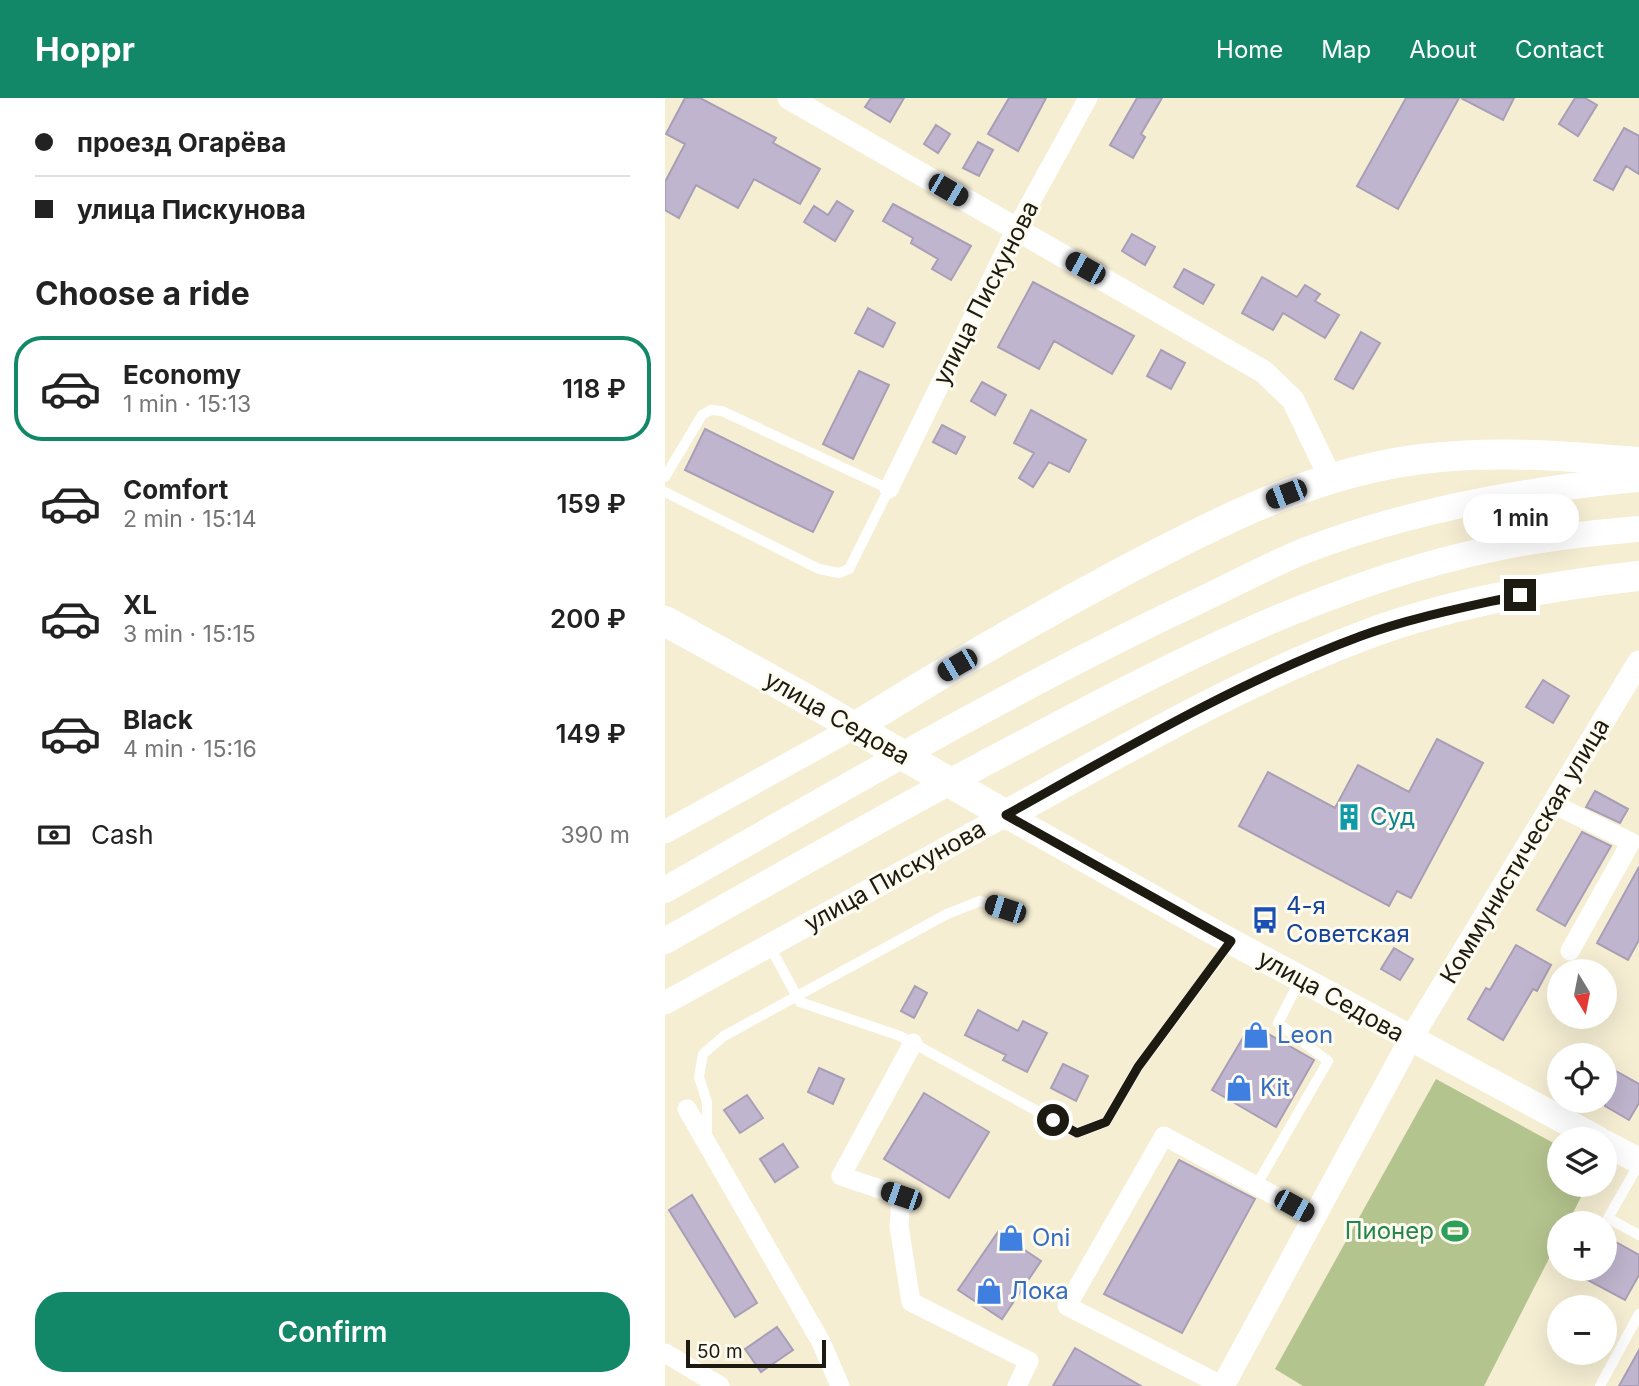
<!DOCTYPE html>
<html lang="en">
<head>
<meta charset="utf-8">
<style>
  :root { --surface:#fff; --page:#f6f6f6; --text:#222; --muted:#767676; --line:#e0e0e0; --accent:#138868 }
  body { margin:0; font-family:Inter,sans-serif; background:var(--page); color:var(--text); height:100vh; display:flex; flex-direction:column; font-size:26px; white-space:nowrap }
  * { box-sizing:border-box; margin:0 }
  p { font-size:23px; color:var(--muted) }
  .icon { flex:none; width:38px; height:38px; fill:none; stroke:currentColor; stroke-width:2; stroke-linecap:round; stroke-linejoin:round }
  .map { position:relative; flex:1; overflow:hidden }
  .drawer { display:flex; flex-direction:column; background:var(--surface); width:665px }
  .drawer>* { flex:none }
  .guide { display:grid; align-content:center; height:154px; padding:0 35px; background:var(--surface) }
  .needle { width:46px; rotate:170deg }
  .fabs { position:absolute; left:882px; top:861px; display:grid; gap:14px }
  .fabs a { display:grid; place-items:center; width:70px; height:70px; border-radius:50%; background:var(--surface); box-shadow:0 7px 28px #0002; font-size:35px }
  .scale { position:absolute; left:21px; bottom:18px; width:140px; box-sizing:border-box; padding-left:7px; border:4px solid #1d1a11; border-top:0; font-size:19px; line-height:24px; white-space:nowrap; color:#1d1a11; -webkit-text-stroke:5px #fefbf0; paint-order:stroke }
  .end { position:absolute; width:32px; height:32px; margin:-16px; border:9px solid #1d1a11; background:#fff; box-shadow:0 0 0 4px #fff }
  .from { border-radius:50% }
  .bubble { position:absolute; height:49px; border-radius:24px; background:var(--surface); box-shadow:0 7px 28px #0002; font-size:23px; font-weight:600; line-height:49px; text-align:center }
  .car { position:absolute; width:21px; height:42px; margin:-21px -10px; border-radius:9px; box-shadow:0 0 5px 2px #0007; background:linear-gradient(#222 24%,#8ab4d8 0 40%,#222 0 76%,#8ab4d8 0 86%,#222 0) }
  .guide b { display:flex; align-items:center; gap:24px; height:66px; font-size:26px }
  .guide b+b { border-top:2px solid var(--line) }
  .guide i { width:18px; height:18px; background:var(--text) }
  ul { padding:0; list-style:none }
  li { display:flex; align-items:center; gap:21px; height:105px; margin:0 14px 10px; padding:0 21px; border:4px solid transparent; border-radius:28px }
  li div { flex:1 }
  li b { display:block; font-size:26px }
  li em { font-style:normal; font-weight:600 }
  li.on { border-color:var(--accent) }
  li>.icon { width:63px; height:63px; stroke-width:1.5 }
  h2 { padding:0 35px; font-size:32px; line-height:84px }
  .pay { display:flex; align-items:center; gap:18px; height:77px; padding:0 35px; font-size:26px }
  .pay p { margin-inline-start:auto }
  .primary-button { display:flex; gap:14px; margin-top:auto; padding:14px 35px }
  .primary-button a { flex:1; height:80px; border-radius:28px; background:var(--accent); color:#fff; font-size:28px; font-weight:600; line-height:80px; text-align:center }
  header { display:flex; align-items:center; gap:42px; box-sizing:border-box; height:98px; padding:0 35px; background:var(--accent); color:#fff }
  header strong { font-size:33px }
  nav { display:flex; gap:38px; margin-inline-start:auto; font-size:24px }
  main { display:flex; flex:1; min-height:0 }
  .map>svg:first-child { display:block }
  .green { fill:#b4c48e }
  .building { fill:#bfb5ce; stroke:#a89eb6; stroke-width:2 }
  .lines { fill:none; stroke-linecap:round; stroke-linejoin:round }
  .service { stroke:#fff; stroke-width:10 }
  .minor { stroke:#fff; stroke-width:19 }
  .tertiary { stroke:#fff; stroke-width:23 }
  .secondary { stroke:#fff; stroke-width:26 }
  .primary { stroke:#fff; stroke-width:30 }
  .route { stroke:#1d1a11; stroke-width:9 }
  .labels { text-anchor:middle; stroke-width:6; stroke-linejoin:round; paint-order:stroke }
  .street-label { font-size:24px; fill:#1d1a11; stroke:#fefbf0 }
  .culture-label { font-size:24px; fill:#0d838f; stroke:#fefbf0; text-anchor:start }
  .transit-label { font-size:24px; fill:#164399; stroke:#fefbf0; text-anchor:start }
  .shop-label { font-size:24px; fill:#366cbe; stroke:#fefbf0; text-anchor:start }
  .leisure-label { font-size:24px; fill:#27864d; stroke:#fefbf0; text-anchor:end }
</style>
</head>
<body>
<header>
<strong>Hoppr</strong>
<nav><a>Home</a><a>Map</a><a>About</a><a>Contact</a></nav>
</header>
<main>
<section class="drawer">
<div class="guide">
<b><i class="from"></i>проезд Огарёва</b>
<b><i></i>улица Пискунова</b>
</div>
<h2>Choose a ride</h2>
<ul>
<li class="on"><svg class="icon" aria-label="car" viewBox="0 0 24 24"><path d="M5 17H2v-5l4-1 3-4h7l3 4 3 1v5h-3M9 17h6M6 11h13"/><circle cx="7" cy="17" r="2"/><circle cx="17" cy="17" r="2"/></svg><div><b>Economy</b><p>1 min · 15:13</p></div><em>118 ₽</em></li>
<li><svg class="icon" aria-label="car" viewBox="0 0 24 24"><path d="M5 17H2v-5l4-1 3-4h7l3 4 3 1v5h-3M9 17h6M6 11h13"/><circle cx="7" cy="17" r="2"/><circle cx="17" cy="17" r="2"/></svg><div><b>Comfort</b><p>2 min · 15:14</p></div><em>159 ₽</em></li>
<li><svg class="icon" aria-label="car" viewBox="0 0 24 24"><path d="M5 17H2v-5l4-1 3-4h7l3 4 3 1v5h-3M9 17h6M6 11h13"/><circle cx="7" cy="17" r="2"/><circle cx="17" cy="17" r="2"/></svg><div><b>XL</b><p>3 min · 15:15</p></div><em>200 ₽</em></li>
<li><svg class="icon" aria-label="car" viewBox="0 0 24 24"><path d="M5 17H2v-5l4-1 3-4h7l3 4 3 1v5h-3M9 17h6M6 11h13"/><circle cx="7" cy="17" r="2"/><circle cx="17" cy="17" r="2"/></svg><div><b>Black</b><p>4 min · 15:16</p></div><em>149 ₽</em></li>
</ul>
<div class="pay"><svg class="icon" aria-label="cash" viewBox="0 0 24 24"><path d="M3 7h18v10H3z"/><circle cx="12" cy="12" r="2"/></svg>Cash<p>390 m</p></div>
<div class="primary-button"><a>Confirm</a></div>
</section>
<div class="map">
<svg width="974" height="1288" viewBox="0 0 974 1288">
  <rect width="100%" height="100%" fill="#f5eed3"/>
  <path class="green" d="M771,981L894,1048V1087H922L903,1125H894V1141L819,1288H638L610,1271Z"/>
  <path class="building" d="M20,0H35L111,40L108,45L155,71L135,106L89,81L73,110L31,87L14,120L0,112V84L20,46L1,36Z
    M206,0H239L225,24L200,9Z
    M344,0H381L353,53L323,36Z
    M472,0H497L476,36L480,39L468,60L445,47Z
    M741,0H794L733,111L692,88Z
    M796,0H849L838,22Z
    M910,0H920L932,7L913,38L894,26Z
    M271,27L285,36L273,55L259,46Z
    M959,30L974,38V76L961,68L948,92L929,82Z
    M313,44L328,52L314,78L298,70Z
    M172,103L188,113L170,143L139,124L149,108L163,117Z
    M228,106L306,148L286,182L267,171L273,161L246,145L248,140L218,123Z
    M467,136L490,149L480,167L457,153Z
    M519,171L549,187L538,206L509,189Z
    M597,179L632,199L640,187L655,196L650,203L674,217L660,240L618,215L608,232L577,215Z
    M368,184L469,238L447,276L389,243L374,271L333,249Z
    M203,210L230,225L218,249L190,235Z
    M696,234L715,245L688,291L670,281Z
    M496,252L520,265L506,291L482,278Z
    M194,273L224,287L188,361L158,346Z
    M317,284L341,297L330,317L306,303Z
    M366,312L421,342L404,374L384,364L368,389L354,380L369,355L349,345Z
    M277,327L300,339L291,356L268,344Z
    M40,331L168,394L148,434L20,372Z
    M878,582L904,598L888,625L861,609Z
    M772,641L818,665L746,800L732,793L724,808L574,728L603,674L670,710L693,667L744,694Z
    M930,693L963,711L955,725L921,709Z
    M917,734L946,748L900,828L872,812Z
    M974,769V842L963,862L932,845Z
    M851,847L886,867L872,893L868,891L838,942L803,921L821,890L825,892Z
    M729,850L748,861L735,882L716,871Z
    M250,888L262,895L249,920L236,913Z
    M313,912L353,933L358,923L382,935L362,974L338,962L341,957L300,937Z
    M586,926L649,962L611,1029L547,992Z
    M398,966L423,978L411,1003L386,990Z
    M154,970L179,981L168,1006L143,994Z
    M949,972L974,986V1005L964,1022L940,1008V988Z
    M259,995L324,1034L284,1100L219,1061Z
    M82,997L98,1020L75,1035L59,1012Z
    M118,1046L133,1069L110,1084L95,1061Z
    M514,1062L590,1101L517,1235L439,1196Z
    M27,1097L92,1205L70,1219L4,1112Z
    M333,1134L376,1163L337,1221L293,1192Z
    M940,1138L974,1157V1177L960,1202L902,1171H940Z
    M112,1229L128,1252L96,1274L80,1251Z
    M410,1250L476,1288H388Z
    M974,1252V1288H954Z"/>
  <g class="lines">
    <path class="service" d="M0,379L37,317L46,312L57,313L224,391L184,471L174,475L154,471L0,394
      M104,847L135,904L235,938L412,1035L441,1024L473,969L566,844
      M42,1038V1004L34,979L38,956L59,938L282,816L315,803L340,811
      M974,1066L943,1120L974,1137
      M591,1088L663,963L613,925L635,882
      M935,1288L974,1216"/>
    <path class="minor" d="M224,391L351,131L423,0
      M888,706L966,744L905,853
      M248,945L176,1078L236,1098L234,1128L246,1204L364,1263L352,1288
      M22,1011L156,1244L175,1288
      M0,1255L55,1288
      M558,1288L402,1208L499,1038L649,1119"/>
    <path class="tertiary" d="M124,0L599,274L628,302L666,381
      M0,734L190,629
      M0,905L341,717
      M558,1288L745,942L974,564"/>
    <path class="secondary" d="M341,717L545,832L933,1041
      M0,792C172,694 344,593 523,508C562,490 600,469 639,453C745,412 862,391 974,381
      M0,843C118,776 236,709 356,646C507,566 662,485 831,450C878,440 926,435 974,431
      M940,1045L974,1063"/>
    <path class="primary" d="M0,523L134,597L341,717C457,653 571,586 695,539C780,506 884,488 974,478
      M190,629C278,574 369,521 461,472C554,423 650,374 757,361C829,352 902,358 974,364"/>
  </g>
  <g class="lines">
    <path class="route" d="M388,1022L412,1035L441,1024L473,969L566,843L341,717C456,653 572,584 696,538C748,519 802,509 855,497"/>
  </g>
  <defs>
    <symbol id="building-bare" viewBox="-9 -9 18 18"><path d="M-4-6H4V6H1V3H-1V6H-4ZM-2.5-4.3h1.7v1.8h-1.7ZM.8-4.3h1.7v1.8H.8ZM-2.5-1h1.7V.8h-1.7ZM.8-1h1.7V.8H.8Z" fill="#0f9aa8" stroke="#fefbf0" stroke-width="2.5" paint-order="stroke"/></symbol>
    <symbol id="bus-bare" viewBox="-9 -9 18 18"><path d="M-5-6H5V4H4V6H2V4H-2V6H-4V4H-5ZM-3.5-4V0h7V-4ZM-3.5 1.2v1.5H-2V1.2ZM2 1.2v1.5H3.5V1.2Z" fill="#1a4fb4" stroke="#fefbf0" stroke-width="2.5" paint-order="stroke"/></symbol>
    <symbol id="shop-bare" viewBox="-9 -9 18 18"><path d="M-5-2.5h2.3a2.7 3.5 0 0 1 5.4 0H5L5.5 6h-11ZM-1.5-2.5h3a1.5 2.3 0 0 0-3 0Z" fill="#3f7fe0" stroke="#fefbf0" stroke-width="2.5" paint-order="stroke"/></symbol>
    <symbol id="stadium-bare" viewBox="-9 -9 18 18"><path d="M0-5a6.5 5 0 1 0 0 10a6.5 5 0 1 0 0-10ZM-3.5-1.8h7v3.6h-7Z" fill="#2e9e5b" stroke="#fefbf0" stroke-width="2.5" paint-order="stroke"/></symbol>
  </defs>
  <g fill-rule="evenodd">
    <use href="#building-bare" x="665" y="700" width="38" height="38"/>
    <use href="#bus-bare" x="581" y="803" width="38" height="38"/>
    <use href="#shop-bare" x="572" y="918" width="38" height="38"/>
    <use href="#shop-bare" x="555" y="971" width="38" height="38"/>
    <use href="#stadium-bare" x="771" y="1114" width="38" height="38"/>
    <use href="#shop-bare" x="327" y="1121" width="38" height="38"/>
    <use href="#shop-bare" x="305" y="1174" width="38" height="38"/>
  </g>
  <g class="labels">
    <g class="street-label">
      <text transform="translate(321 195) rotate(-63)" y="8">улица Пискунова</text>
      <text transform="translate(172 620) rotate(30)" y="8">улица Седова</text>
      <text transform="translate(860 753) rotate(-59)" y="8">Коммунистическая улица</text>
      <text transform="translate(230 778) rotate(-29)" y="8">улица Пискунова</text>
      <text transform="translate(666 898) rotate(29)" y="8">улица Седова</text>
    </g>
    <g class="culture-label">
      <text x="705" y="727">Суд</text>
    </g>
    <g class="transit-label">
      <text x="621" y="816">4-я<tspan x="621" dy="28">Советская</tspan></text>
    </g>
    <g class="shop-label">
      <text x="612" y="945">Leon</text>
      <text x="595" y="998">Kit</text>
      <text x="367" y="1148">Oni</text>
      <text x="345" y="1201">Лока</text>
    </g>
    <g class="leisure-label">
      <text x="769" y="1141">Пионер</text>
    </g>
  </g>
</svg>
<div class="fabs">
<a><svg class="needle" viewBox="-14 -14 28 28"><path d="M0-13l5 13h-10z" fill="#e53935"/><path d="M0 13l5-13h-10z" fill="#767676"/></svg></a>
<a><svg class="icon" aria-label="locate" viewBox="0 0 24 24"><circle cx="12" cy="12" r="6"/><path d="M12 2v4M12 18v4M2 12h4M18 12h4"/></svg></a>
<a><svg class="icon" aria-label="layers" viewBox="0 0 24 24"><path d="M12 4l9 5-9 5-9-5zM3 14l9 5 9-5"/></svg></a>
<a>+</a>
<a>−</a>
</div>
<div class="scale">50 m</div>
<i class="end from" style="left:388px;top:1022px"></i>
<i class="end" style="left:855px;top:497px"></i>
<div class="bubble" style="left:798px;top:396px;width:116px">1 min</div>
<i class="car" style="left:283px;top:92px;rotate:120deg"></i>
<i class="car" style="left:420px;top:170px;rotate:299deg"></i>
<i class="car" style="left:621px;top:396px;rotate:249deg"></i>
<i class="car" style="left:292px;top:567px;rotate:240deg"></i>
<i class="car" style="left:340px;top:811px;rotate:288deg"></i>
<i class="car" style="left:236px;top:1098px;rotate:289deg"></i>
<i class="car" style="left:629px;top:1108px;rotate:119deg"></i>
</div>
</main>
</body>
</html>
